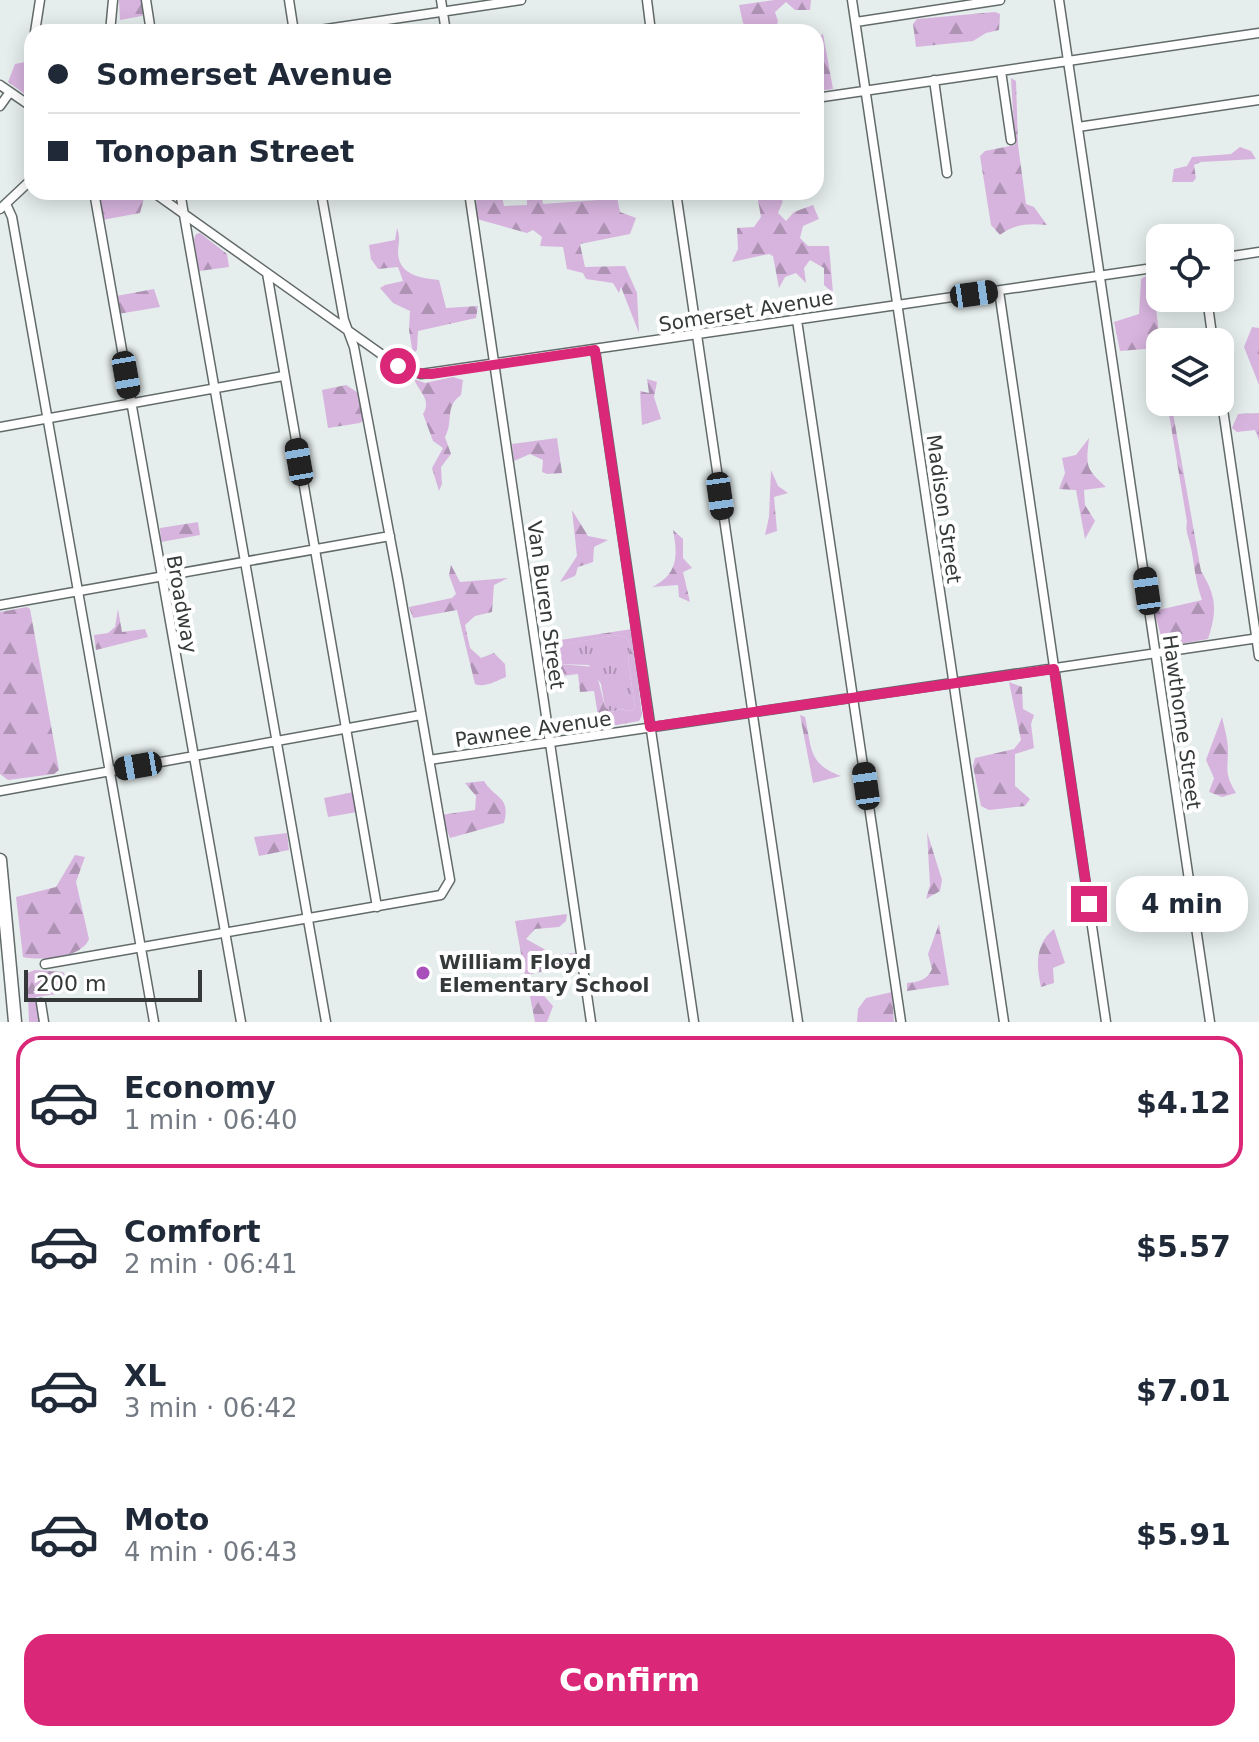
<!DOCTYPE html>
<html lang="en">
<head>
<meta charset="utf-8">
<style>
  :root { --surface:#fff; --page:#f2f2f3; --text:#1f2937; --muted:#747a83; --line:#e0e1e3; --accent:#db2777 }
  body { margin:0; font-family:"DejaVu Sans",sans-serif; background:var(--page); color:var(--text); height:100vh; display:flex; flex-direction:column; font-size:30px; white-space:nowrap }
  * { box-sizing:border-box; margin:0 }
  p { font-size:26px; color:var(--muted) }
  .icon { flex:none; width:44px; height:44px; fill:none; stroke:currentColor; stroke-width:2; stroke-linecap:round; stroke-linejoin:round }
  .map { position:relative; height:1022px; overflow:hidden }
  .panel { display:flex; flex-direction:column; background:var(--surface); flex:1 }
  .panel>* { flex:none }
  .guide { position:absolute; left:24px; top:24px; width:800px; height:176px; border-radius:24px; box-shadow:0 4px 20px #0003; display:grid; align-content:center; height:176px; padding:0 24px; background:var(--surface) }
  .buttons { position:absolute; left:1146px; top:224px; display:grid; gap:16px }
  .buttons a { display:grid; place-items:center; width:88px; height:88px; border-radius:16px; background:var(--surface); box-shadow:0 4px 20px #0003; font-size:40px }
  .scale { position:absolute; left:24px; bottom:20px; width:178px; box-sizing:border-box; padding-left:8px; border:4px solid #353939; border-top:0; font-size:22px; line-height:28px; white-space:nowrap; color:#353939; -webkit-text-stroke:6px #fff; paint-order:stroke }
  .end { position:absolute; width:36px; height:36px; margin:-18px; border:10px solid #db2777; background:#fff; box-shadow:0 0 0 4px #fff }
  .from { border-radius:50% }
  .bubble { position:absolute; height:56px; border-radius:24px; background:var(--surface); box-shadow:0 4px 20px #0003; font-size:26px; font-weight:600; line-height:56px; text-align:center }
  .car { position:absolute; width:24px; height:48px; margin:-24px -12px; border-radius:10px; box-shadow:0 0 6px 2px #0007; background:linear-gradient(#222 24%,#8ab4d8 0 40%,#222 0 76%,#8ab4d8 0 86%,#222 0) }
  .guide b { display:flex; align-items:center; gap:28px; height:76px; font-size:30px }
  .guide b+b { border-top:2px solid var(--line) }
  .guide i { width:20px; height:20px; background:var(--text) }
  ul { padding:14px 0 0; list-style:none }
  li { display:flex; align-items:center; gap:24px; height:132px; margin:0 16px 12px; padding:0 8px; border:4px solid transparent; border-radius:24px }
  li div { flex:1 }
  li b { display:block; font-size:30px }
  li em { font-style:normal; font-weight:600 }
  li.active { border-color:var(--accent) }
  li>.icon { width:72px; height:72px; stroke-width:1.5 }
  .cta { display:flex; gap:16px; margin-top:auto; padding:16px 24px }
  .cta a { flex:1; height:92px; border-radius:24px; background:var(--accent); color:#fff; font-size:32px; font-weight:600; line-height:92px; text-align:center }
  .map>svg:first-child { display:block }
  .grass { fill:url(#grass-tufts) }
  .forest { fill:url(#forest-firs); fill-rule:evenodd }
  .lines { fill:none; stroke-linecap:round; stroke-linejoin:round }
  .minor-casing { stroke:#636a6a; stroke-width:11 }
  .highway-casing { stroke:#636a6a; stroke-width:15 }
  .minor { stroke:#fff; stroke-width:8 }
  .highway { stroke:#fff; stroke-width:12 }
  .route { stroke:#db2777; stroke-width:10 }
  .poi-dot { fill:#a94fbb; stroke:#fff; stroke-width:3 }
  .labels { text-anchor:middle; stroke-width:8; stroke-linejoin:round; paint-order:stroke }
  .street-label { font-size:20px; fill:#353939; stroke:#fff }
  .poi-label { font-size:20px; font-weight:bold; fill:#353939; stroke:#fff; text-anchor:start }
</style>
</head>
<body>
<div class="map">
<svg width="1259" height="1022" viewBox="0 0 1259 1022">
  <defs>
    <pattern id="grass-tufts" width="24" height="20" patternUnits="userSpaceOnUse" patternTransform="scale(2)"><rect width="24" height="20" fill="#d7b4de"/><path d="M3 7l-1-3M5 7V3M7 7l1-3M15 17l-1-3M17 17v-4M19 17l1-3" fill="none" stroke="#af93b5"/></pattern>
    <pattern id="forest-firs" width="22" height="20" patternUnits="userSpaceOnUse" patternTransform="scale(2)"><rect width="22" height="20" fill="#d7b4de"/><path d="M5 1l3.5 6h-7zM16 11l3.5 6h-7z" fill="#af93b5"/></pattern>
  </defs>
  <rect width="100%" height="100%" fill="#e5eded"/>
  <path class="grass" d="M617,635L626,637L630,646L628,660L635,708L630,711L620,709L612,712L605,707L601,684L589,665L558,664L557,656L548,647Z"/>
  <path class="forest" d="M119,0H141L144,12L142,16L120,20Z
    M774,0H811L810,10H795L786,2L775,12L778,21L776,27L764,25L751,28L743,23L739,5Z
    M995,12L1000,14L999,30L986,33L973,41L916,47L913,24L917,19Z
    M823,34L833,89L816,91V38Z
    M32,53V99L8,82L15,64L25,62Z
    M1011,78L1016,81L1018,145L1026,204L1034,207L1047,225C1029,223 1013,224 1000,235L991,225L980,156L985,151L1015,145Z
    M1240,147L1251,151L1256,159L1201,162L1194,165L1196,178L1193,182H1172L1174,169L1187,166L1192,157L1231,154Z
    M97,192H141L145,195L140,213L102,220Z
    M476,192H501L504,206L527,205V192H541L543,204L598,200V192H616L620,212L636,218L630,234L580,244L585,267L625,266L637,293L639,333L621,287L619,293L613,283L586,279L583,273L567,269L563,247L540,246L542,237L533,230L527,233L477,219Z
    M757,195H773L783,201L778,213L786,221L794,212L813,205L819,219L803,226L800,238L808,246H829L833,293L824,285V268L810,260L804,268L806,283L796,273L785,277L779,288L773,256L769,254L732,262L738,249L737,228L754,227L761,217Z
    M397,228C401,239 398,244 398,254C400,276 422,278 439,280L446,308L478,306L476,318L418,331L417,350L413,354L409,330L410,311L393,303L380,288L385,285L403,281L398,267L378,269L371,259L369,245L395,240Z
    M200,233L227,254L229,267L199,271L194,239L196,234Z
    M1149,274L1153,282L1159,334L1170,342H1160V363L1157,348L1120,351L1114,322L1139,314L1141,279Z
    M154,289L160,307L118,314L116,296Z
    M1252,327L1259,328V385L1244,347Z
    M453,377L463,380L461,395C444,407 454,421 445,437L451,454L441,467L442,484L439,491L432,468L443,448L433,441L423,414C432,400 419,392 414,379L425,383Z
    M647,379L657,382L654,397L661,419L642,425L640,391L649,393Z
    M346,385L360,394L365,419L360,423L328,428L322,390Z
    M1167,402H1171L1201,571C1217,597 1217,611 1208,639L1169,646L1163,643L1154,611L1202,600C1195,580 1195,568 1191,548C1189,537 1185,532 1187,522Z
    M1259,413V440L1255,430L1237,432L1232,428L1238,414Z
    M557,438L562,473L547,474L542,472L543,460L530,454L514,461L512,444Z
    M1089,438C1086,466 1085,468 1106,487L1084,490L1085,505L1095,521L1085,539L1076,490L1059,489L1065,473L1062,458L1076,455Z
    M771,470L778,486L788,493L774,497L777,531L765,535L769,517Z
    M572,510L588,536L608,540L594,547L593,562L578,567L575,576L560,582L577,556Z
    M198,522L200,535L161,542L160,528Z
    M673,530L683,539V558L692,568L683,572L690,602L679,597L678,585L652,587C678,574 678,556 673,530Z
    M451,565L460,582L508,578L494,585L492,612L475,616L465,625L470,648L481,658L494,653L505,664L506,677C496,681 485,688 475,684L457,610L413,618L409,607L452,598L456,594L449,575Z
    M27,607L30,609L59,770L54,774L8,780L0,774V612Z
    M118,609L122,632L145,629L148,637L96,650L94,635L108,633L115,627Z
    M632,629L642,715L639,721L600,728L594,691L580,692L578,674L546,678L541,643ZM617,635L626,637L630,646L628,660L635,708L630,711L620,709L612,712L605,707L595,667L559,664L554,649L550,647Z
    M1009,682L1022,687L1023,709L1034,715L1031,724L1034,748L1015,754V786L1030,799L1025,806L989,810L981,806L973,766L975,758L1014,749L1021,740Z
    M800,715L805,717C812,748 808,764 841,776L813,783Z
    M1222,717C1224,727 1228,739 1228,750C1228,770 1224,773 1236,793L1222,797L1209,792L1214,778L1206,760Z
    M484,781C495,799 511,796 504,823L450,838L441,815L475,810L476,796L465,783Z
    M354,792L357,812L328,817L324,798Z
    M927,832L942,880L940,891L926,899L930,885Z
    M287,833L289,850L259,856L254,837Z
    M75,855L85,857L76,882L89,939C82,958 41,961 23,957L16,897L56,887Z
    M567,914L566,921L559,927L535,929L526,939L555,955L575,953L574,965L525,975L515,921Z
    M939,924L949,985L907,991V983C919,982 927,980 932,969L928,954Z
    M1054,929L1065,963L1053,968L1054,983L1041,987C1036,965 1035,944 1054,929Z
    M35,970L63,972L66,976L56,994L36,997L40,1022H29L27,973Z
    M528,986L537,988L553,1006L547,1022H535Z
    M892,992L894,1022H857L858,1009L866,998Z"/>
  <g class="lines">
    <defs>
      <path id="minor" d="M146,0L151,32
        M289,0L294,32
        M441,0L446,32
        M647,0L651,32
        M852,0L1004,1022
        M1059,0L1210,1022
        M856,22L1000,0
        M35,32L40,0
        M110,32L113,0
        M306,32L521,0
        M31,45L32,42
        M1001,71L1011,140
        M934,80L947,173
        M0,85L32,107
        M816,98L1259,33
        M0,106L10,92
        M1078,127L1259,100
        M94,192L241,1022
        M153,192L398,366L421,374L1160,267
        M180,192L326,1022
        M469,192L591,1022
        M676,192L798,1022
        M6,204L12,217L154,1022
        M0,209L32,179
        M1220,258L1259,252
        M267,273L377,907
        M999,291L1106,1022
        M1207,298L1213,342
        M797,320L901,1022
        M595,350L694,1022
        M1220,389L1259,656
        M0,427L283,376
        M0,605L390,536
        M429,760L1259,638
        M0,791L421,715
        M45,964L441,895L450,880L398,580L354,347L344,320L321,192
        M41,1003L44,1022"/>
      <path id="highway" d="M0,860L15,1022"/>
    </defs>
    <use href="#minor" class="minor-casing"/>
    <use href="#highway" class="highway-casing"/>
    <use href="#minor" class="minor"/>
    <use href="#highway" class="highway"/>
  </g>
  <g class="lines">
    <path class="route" d="M398,366L416,373L431,374L595,350L650,727L1054,669L1089,904"/>
  </g>
  <circle class="poi-dot" cx="423" cy="973" r="8"/>
  <g class="labels">
    <g class="street-label">
      <text transform="translate(746 311) rotate(-9)" y="7">Somerset Avenue</text>
      <text transform="translate(944 509) rotate(82)" y="7">Madison Street</text>
      <text transform="translate(182 604) rotate(80)" y="7">Broadway</text>
      <text transform="translate(546 605) rotate(82)" y="7">Van Buren Street</text>
      <text transform="translate(1182 722) rotate(82)" y="7">Hawthorne Street</text>
      <text transform="translate(533 729) rotate(-8)" y="7">Pawnee Avenue</text>
    </g>
    <g class="poi-label">
      <text x="439" y="969">William Floyd<tspan x="439" dy="23">Elementary School</tspan></text>
    </g>
  </g>
</svg>
<div class="buttons">
<a><svg class="icon" aria-label="locate" viewBox="0 0 24 24"><circle cx="12" cy="12" r="6"/><path d="M12 2v4M12 18v4M2 12h4M18 12h4"/></svg></a>
<a><svg class="icon" aria-label="layers" viewBox="0 0 24 24"><path d="M12 4l9 5-9 5-9-5zM3 14l9 5 9-5"/></svg></a>
</div>
<div class="scale">200 m</div>
<i class="end from" style="left:398px;top:366px"></i>
<i class="end" style="left:1089px;top:904px"></i>
<div class="bubble" style="left:1116px;top:876px;width:132px">4 min</div>
<i class="car" style="left:974px;top:294px;rotate:82deg"></i>
<i class="car" style="left:126px;top:375px;rotate:170deg"></i>
<i class="car" style="left:299px;top:462px;rotate:350deg"></i>
<i class="car" style="left:720px;top:496px;rotate:172deg"></i>
<i class="car" style="left:1147px;top:591px;rotate:352deg"></i>
<i class="car" style="left:138px;top:766px;rotate:260deg"></i>
<i class="car" style="left:866px;top:786px;rotate:352deg"></i>
<div class="guide">
<b><i class="from"></i>Somerset Avenue</b>
<b><i></i>Tonopan Street</b>
</div>
</div>
<section class="panel">
<ul>
<li class="active"><svg class="icon" aria-label="car" viewBox="0 0 24 24"><path d="M5 17H2v-5l4-1 3-4h7l3 4 3 1v5h-3M9 17h6M6 11h13"/><circle cx="7" cy="17" r="2"/><circle cx="17" cy="17" r="2"/></svg><div><b>Economy</b><p>1 min · 06:40</p></div><em>$4.12</em></li>
<li><svg class="icon" aria-label="car" viewBox="0 0 24 24"><path d="M5 17H2v-5l4-1 3-4h7l3 4 3 1v5h-3M9 17h6M6 11h13"/><circle cx="7" cy="17" r="2"/><circle cx="17" cy="17" r="2"/></svg><div><b>Comfort</b><p>2 min · 06:41</p></div><em>$5.57</em></li>
<li><svg class="icon" aria-label="car" viewBox="0 0 24 24"><path d="M5 17H2v-5l4-1 3-4h7l3 4 3 1v5h-3M9 17h6M6 11h13"/><circle cx="7" cy="17" r="2"/><circle cx="17" cy="17" r="2"/></svg><div><b>XL</b><p>3 min · 06:42</p></div><em>$7.01</em></li>
<li><svg class="icon" aria-label="car" viewBox="0 0 24 24"><path d="M5 17H2v-5l4-1 3-4h7l3 4 3 1v5h-3M9 17h6M6 11h13"/><circle cx="7" cy="17" r="2"/><circle cx="17" cy="17" r="2"/></svg><div><b>Moto</b><p>4 min · 06:43</p></div><em>$5.91</em></li>
</ul>
<div class="cta"><a>Confirm</a></div>
</section>
</body>
</html>
